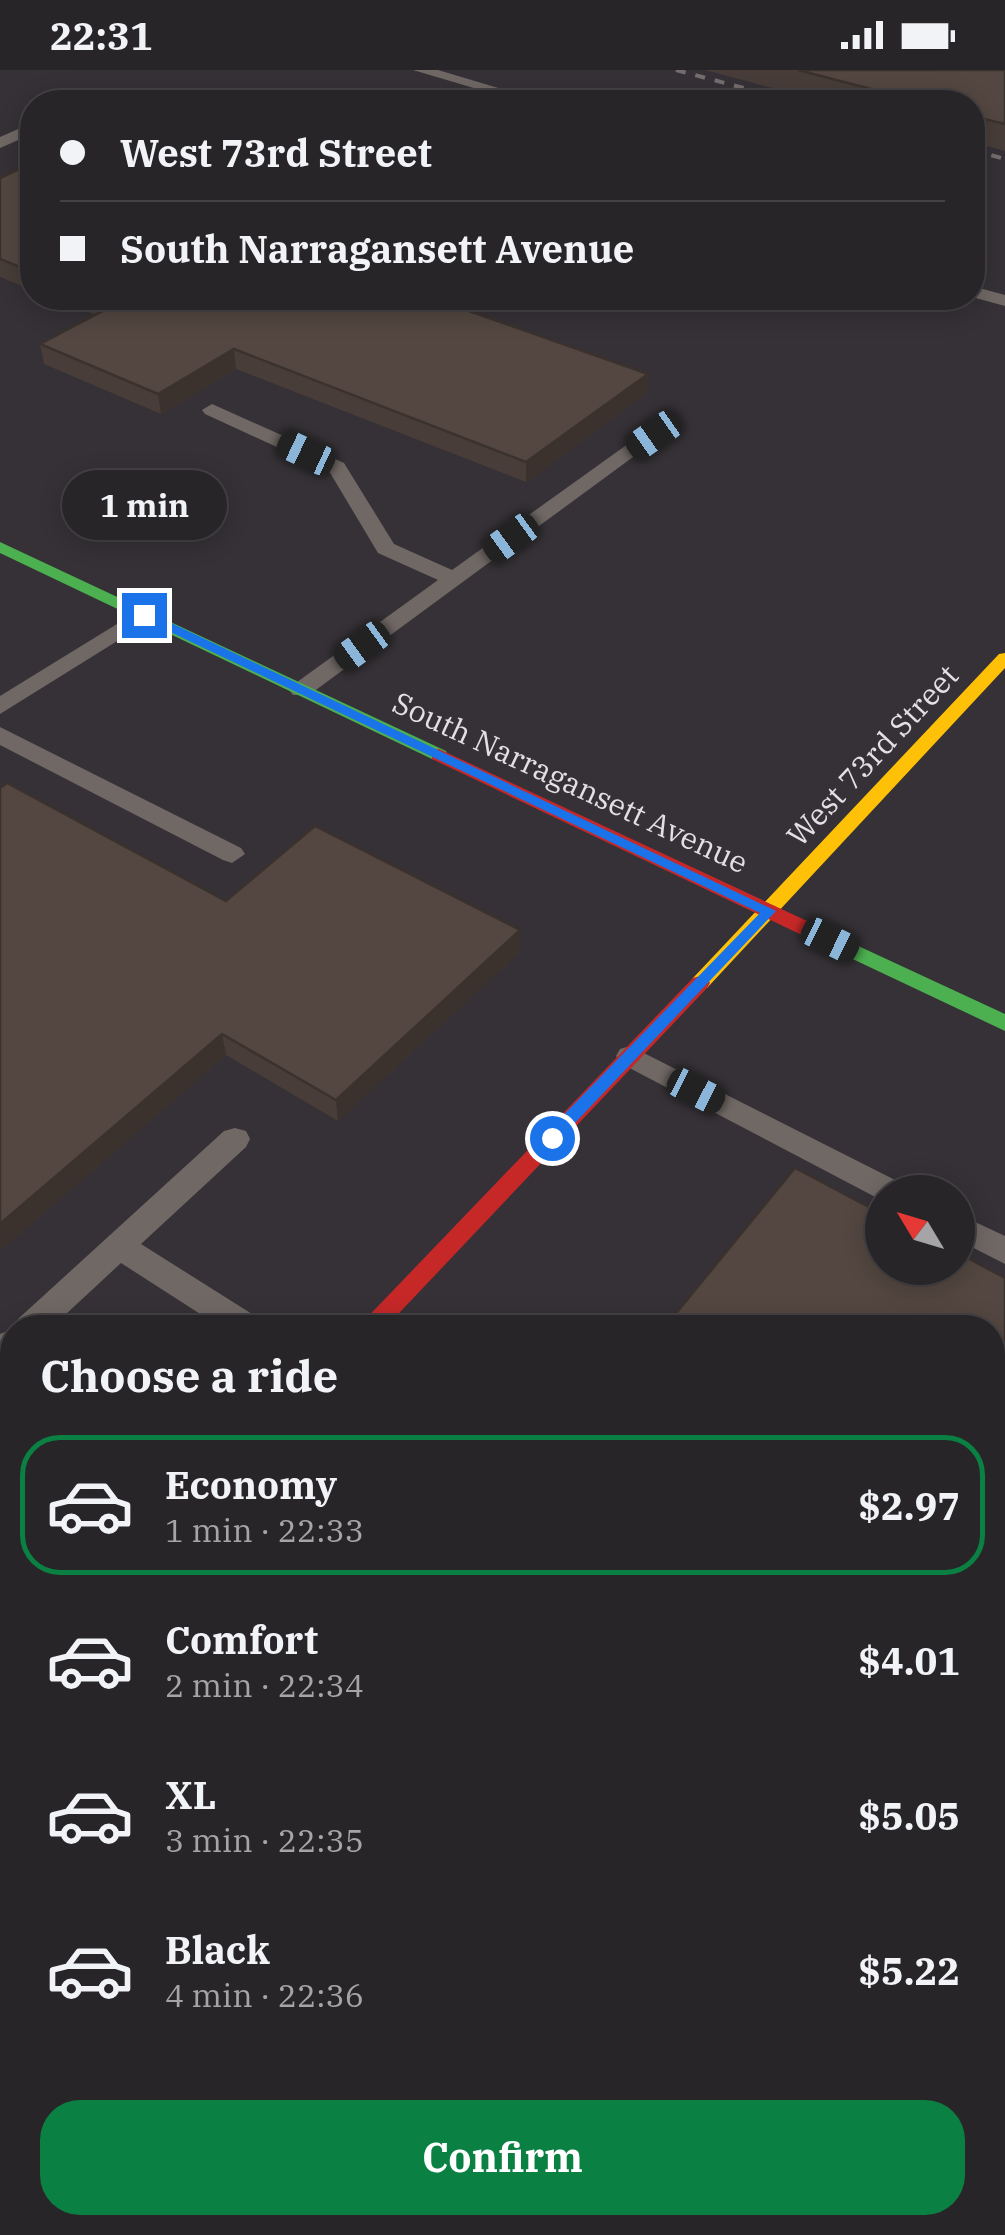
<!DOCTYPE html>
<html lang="en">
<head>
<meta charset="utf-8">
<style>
  :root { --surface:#282528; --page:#302d30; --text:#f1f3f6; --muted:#a5a5a8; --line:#444245; --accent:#0b8043 }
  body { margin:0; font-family:"IBM Plex Serif",serif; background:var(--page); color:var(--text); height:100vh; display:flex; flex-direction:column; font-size:38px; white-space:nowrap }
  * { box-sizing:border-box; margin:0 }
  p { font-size:32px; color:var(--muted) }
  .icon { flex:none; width:55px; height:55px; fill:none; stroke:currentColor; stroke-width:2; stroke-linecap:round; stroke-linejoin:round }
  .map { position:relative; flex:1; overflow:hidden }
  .sheet { position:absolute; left:0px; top:1245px; width:1005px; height:920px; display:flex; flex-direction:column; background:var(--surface); border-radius:40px 40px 0 0; box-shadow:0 5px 25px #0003,0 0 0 2px var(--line) }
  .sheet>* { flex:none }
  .banner { position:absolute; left:20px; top:20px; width:965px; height:220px; border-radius:40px; box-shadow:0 5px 25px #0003,0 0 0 2px var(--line); display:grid; align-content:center; height:220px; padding:0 40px; background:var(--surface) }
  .needle { width:65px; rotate:308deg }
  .fabs { position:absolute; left:865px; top:1105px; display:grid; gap:20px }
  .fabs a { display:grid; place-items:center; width:110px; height:110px; border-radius:50%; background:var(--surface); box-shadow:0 5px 25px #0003,0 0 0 2px var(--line); font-size:50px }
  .end { position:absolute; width:45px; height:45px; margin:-22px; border:12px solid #1a73e8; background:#fff; box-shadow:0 0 0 5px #fff }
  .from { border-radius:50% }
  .bubble { position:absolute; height:70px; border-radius:35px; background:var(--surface); box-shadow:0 5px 25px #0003,0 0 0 2px var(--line); font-size:32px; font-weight:700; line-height:70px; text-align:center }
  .car { position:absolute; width:30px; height:60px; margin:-30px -15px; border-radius:12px; box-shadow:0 0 8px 2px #0007; background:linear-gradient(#222 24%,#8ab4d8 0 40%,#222 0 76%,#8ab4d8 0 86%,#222 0) }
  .banner b { display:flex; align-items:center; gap:35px; height:95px; font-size:38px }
  .banner b+b { border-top:2px solid var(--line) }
  .banner i { width:25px; height:25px; background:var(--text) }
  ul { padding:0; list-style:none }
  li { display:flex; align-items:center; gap:30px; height:140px; margin:0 20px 15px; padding:0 20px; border:5px solid transparent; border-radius:40px }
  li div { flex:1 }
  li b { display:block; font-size:38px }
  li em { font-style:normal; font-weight:700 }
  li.current { border-color:var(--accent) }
  li>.icon { width:90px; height:90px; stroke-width:1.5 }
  h2 { padding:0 40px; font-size:45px; line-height:120px }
  .action { display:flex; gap:20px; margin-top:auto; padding:20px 40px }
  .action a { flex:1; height:115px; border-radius:40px; background:var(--accent); color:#fff; font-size:40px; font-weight:700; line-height:115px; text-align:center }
  .status { display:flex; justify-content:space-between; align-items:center; height:70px; padding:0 50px; background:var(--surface); direction:ltr }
  .status svg { height:28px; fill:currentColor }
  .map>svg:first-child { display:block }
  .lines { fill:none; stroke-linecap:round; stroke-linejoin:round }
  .lane { fill:#706865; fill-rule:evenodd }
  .fast { fill:#4caf50; fill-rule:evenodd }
  .slow { fill:#ffc107; fill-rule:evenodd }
  .jam { fill:#c62828; fill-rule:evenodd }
  .rail { stroke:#746e6e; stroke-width:4; stroke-dasharray:10 10; stroke-linecap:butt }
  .wall { fill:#483d38 }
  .shaded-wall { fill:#3b322e }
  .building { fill:#544741; stroke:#3b322e; stroke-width:2.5 }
  .route { fill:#1a73e8 }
  .labels { text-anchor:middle; stroke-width:8; stroke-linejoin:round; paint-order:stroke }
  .street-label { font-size:30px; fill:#e3dfe4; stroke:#363037 }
</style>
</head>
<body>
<div class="status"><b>22:31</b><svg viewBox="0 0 49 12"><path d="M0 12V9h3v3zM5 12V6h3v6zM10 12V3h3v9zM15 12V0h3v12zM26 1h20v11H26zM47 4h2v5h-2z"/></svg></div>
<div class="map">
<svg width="1005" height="2165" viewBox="0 0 1005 2165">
  <rect width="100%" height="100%" fill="#353136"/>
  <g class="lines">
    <path class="lane" d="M413,0H438L545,32H521Z
      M32,53V64L0,78V67Z
      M972,216L1005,225V236L972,227Z
      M212,334L344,393L394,474L452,500L646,361L653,359L663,365L309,625H293L289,620L293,615L438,510L378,483L329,401L205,344L202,340Z
      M143,538L154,545L151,550L0,644V626Z
      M0,657L241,778L245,784L232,793L223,790L0,675Z
      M630,976L903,1114L907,1122H882L881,1130L620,993L616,986L620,979Z
      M235,1058L246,1061L250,1069L246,1077L141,1174L260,1249L265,1258H222L121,1193L51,1258H13L18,1249L224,1061Z
      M958,1144L1005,1166V1194L958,1170Z
      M12,1259V1293L0,1298V1264Z"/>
    <path class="fast" d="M0,472L446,681L448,685L439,691L432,689L0,483Z
      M813,855L1005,944V961L806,867L803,862L806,857Z"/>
    <path class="slow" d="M1005,583V598L707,918H693L690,913L693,908L999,584Z
      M12,1615V1648L0,1655V1621Z"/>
    <path class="jam" d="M439,679L820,857L823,862L813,869L806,867L432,689V681Z
      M700,906L707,908L710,913L707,918L385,1258H357L693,908Z"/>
    <path class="rail" d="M676,0L796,32
      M972,80L1005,89"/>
  </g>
  <path class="wall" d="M705,0H1005V81L972,72V32H825Z
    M32,93V220L0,207V108Z
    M52,228H432L648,304L646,324L526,412L236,299L161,344L44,294L40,274L96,245Z
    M226,831L520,860V882L338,1051L226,985L0,1181Z"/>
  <path class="shaded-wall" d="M234,279L236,299L161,344L158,324Z
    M648,304L646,324L526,412V392Z
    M520,860V882L338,1051L336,1030Z
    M222,964L226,985L0,1181V1154Z
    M1005,1315V1326L992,1345V1334Z"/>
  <path class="building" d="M798,0H1005V54L972,46V32H921Z
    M191,21L226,32H166Z
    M32,93V202L0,189V108Z
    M99,228H432L648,304L526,392L234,279L158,324L40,274L116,234Z
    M7,713L226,831L315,756L520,860L336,1030L222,964L0,1154V718Z
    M795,1098L882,1144V1198H958V1183L1005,1208V1315L992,1334V1258H664Z
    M992,1493L1005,1500V2165H0V1956L12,1941V2152H992Z"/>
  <path class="route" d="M139,542H148L776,841L557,1072H546V1063L760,843L139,547Z"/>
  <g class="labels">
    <g class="street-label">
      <text transform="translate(873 686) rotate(-47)" y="10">West 73rd Street</text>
      <text transform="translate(570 713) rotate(25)" y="10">South Narragansett Avenue</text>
    </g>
  </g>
</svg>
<div class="fabs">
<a><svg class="needle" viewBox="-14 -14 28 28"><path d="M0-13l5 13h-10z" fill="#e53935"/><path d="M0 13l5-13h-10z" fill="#a5a5a8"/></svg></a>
</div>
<i class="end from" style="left:552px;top:1068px"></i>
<i class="end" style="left:144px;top:545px"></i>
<div class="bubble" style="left:62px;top:400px;width:165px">1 min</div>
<i class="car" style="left:654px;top:365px;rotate:235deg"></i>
<i class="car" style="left:306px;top:383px;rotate:295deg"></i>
<i class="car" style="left:511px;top:468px;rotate:234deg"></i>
<i class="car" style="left:362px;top:576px;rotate:234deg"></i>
<i class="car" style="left:830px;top:870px;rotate:116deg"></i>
<i class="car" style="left:696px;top:1021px;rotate:117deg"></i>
<div class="banner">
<b><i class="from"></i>West 73rd Street</b>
<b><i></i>South Narragansett Avenue</b>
</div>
<section class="sheet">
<h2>Choose a ride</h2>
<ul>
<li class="current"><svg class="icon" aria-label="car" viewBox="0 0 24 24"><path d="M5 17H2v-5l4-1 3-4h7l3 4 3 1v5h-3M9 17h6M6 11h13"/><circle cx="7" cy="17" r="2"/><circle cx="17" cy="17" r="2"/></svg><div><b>Economy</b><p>1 min · 22:33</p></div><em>$2.97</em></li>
<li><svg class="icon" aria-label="car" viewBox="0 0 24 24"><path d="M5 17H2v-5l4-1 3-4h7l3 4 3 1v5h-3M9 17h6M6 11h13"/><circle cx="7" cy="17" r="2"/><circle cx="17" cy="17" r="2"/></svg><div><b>Comfort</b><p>2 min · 22:34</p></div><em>$4.01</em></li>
<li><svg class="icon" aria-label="car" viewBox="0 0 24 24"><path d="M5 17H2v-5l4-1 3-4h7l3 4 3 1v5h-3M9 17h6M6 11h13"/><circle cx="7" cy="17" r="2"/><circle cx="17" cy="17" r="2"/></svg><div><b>XL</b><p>3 min · 22:35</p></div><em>$5.05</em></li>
<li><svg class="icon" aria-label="car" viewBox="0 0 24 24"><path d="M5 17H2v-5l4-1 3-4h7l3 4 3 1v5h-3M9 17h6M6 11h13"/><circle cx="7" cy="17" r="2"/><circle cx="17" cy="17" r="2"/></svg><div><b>Black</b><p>4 min · 22:36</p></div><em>$5.22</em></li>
</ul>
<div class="action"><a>Confirm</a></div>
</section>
</div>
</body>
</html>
